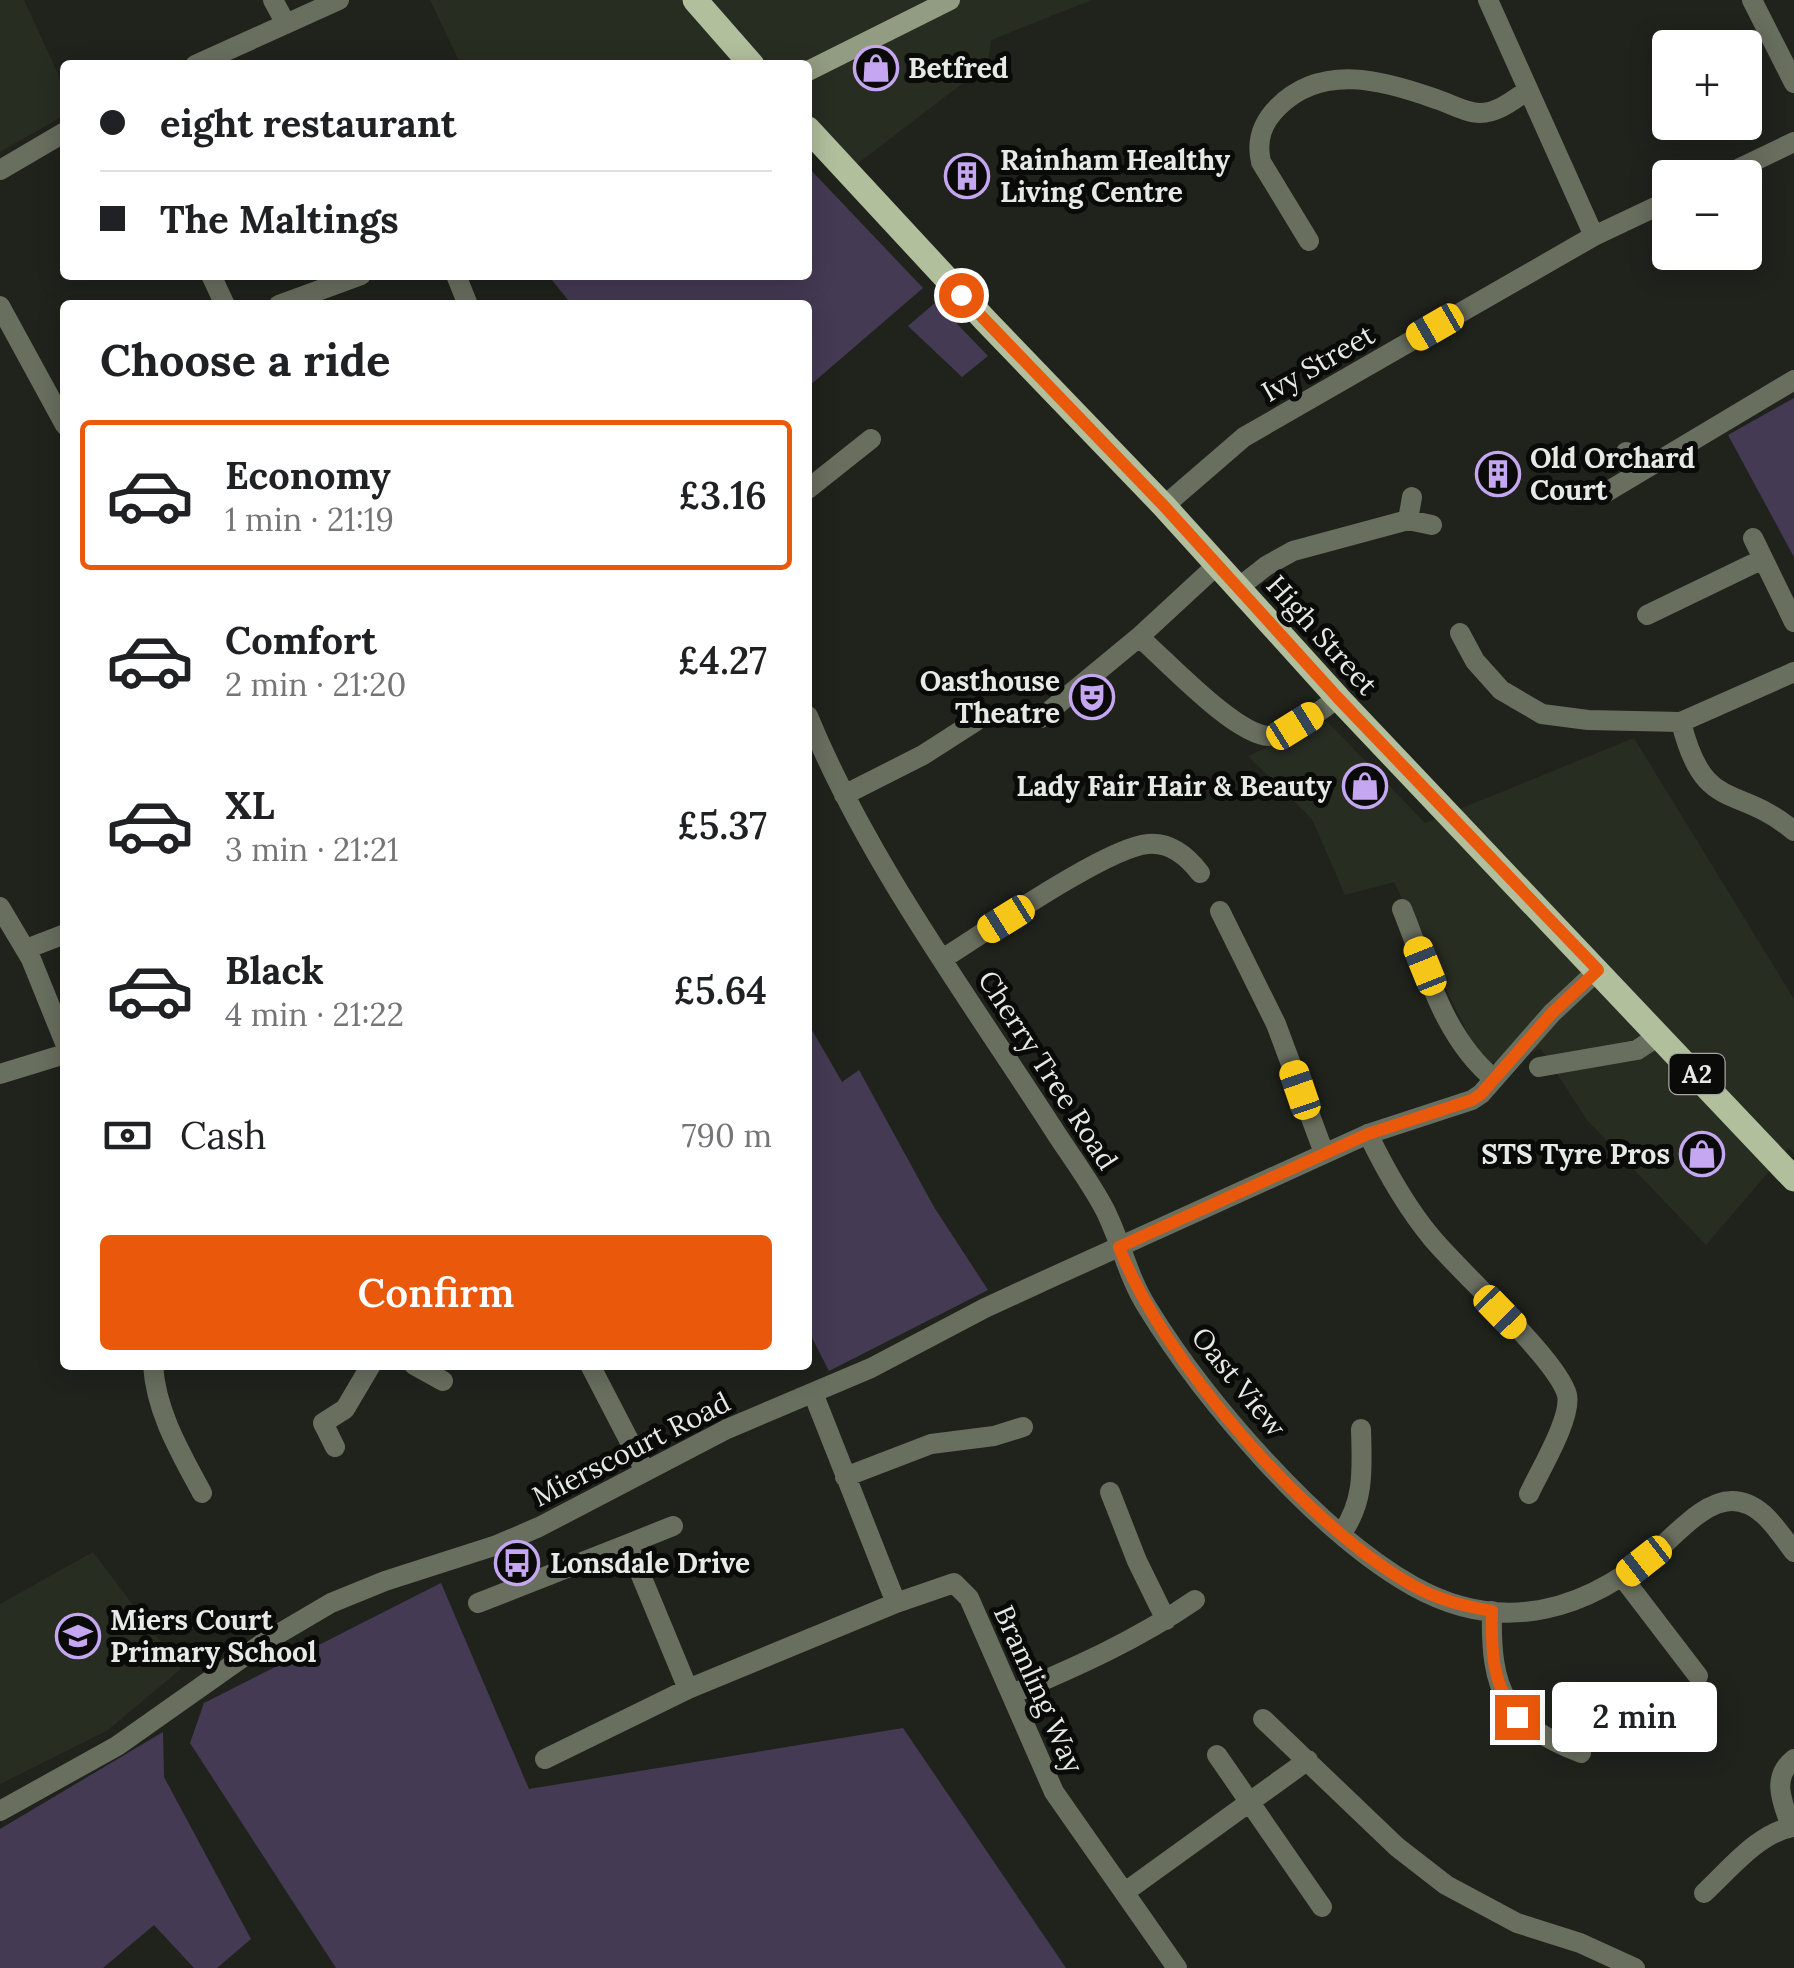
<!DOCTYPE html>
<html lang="en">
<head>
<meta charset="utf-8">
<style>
  :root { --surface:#fff; --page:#f2f2f2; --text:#202124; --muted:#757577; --line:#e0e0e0; --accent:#ea580c }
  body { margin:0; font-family:Lora,serif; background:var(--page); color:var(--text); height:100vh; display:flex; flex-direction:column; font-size:38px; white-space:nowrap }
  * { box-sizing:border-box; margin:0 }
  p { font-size:32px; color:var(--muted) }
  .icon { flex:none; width:55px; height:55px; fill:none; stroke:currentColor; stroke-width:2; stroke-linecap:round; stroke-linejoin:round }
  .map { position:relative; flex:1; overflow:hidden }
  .panel { position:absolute; left:60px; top:300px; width:752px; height:1070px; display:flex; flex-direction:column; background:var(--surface); border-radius:10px; box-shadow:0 5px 25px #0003 }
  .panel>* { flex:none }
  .top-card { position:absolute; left:60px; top:60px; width:752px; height:220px; border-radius:10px; box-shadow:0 5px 25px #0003; display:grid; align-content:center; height:220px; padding:0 40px; background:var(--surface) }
  .fabs { position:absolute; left:1652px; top:30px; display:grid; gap:20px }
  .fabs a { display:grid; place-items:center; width:110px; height:110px; border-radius:10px; background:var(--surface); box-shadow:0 5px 25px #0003; font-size:50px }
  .end { position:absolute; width:45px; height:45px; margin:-22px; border:12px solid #ea580c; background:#fff; box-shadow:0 0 0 5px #fff }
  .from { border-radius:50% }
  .bubble { position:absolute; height:70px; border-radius:10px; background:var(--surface); box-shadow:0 5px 25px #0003; font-size:32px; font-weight:600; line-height:70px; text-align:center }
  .car { position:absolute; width:30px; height:60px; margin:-30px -15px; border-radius:12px; box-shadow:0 0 8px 2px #0007; background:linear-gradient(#f5c518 24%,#345 0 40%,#f5c518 0 76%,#345 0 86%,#f5c518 0) }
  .top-card b { display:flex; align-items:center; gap:35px; height:95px; font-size:38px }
  .top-card b+b { border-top:2px solid var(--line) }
  .top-card i { width:25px; height:25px; background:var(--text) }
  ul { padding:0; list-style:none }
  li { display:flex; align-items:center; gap:30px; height:150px; margin:0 20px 15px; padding:0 20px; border:5px solid transparent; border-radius:10px }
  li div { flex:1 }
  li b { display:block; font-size:38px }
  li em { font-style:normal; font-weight:600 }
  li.current { border-color:var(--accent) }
  li>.icon { width:90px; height:90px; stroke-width:1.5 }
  h2 { padding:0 40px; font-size:45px; line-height:120px }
  .pay { display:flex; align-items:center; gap:25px; height:110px; padding:0 40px; font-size:38px }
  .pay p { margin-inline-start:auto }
  .primary-button { display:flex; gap:20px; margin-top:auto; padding:20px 40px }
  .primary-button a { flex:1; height:115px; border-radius:10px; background:var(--accent); color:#fff; font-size:40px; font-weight:600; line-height:115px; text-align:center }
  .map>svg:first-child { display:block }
  .built { fill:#282d22 }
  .green { fill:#453a54 }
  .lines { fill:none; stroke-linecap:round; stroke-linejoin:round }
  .minor { stroke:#696f5f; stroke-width:20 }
  .tertiary { stroke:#696f5f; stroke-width:20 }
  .secondary { stroke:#929c82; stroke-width:20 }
  .primary { stroke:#b1bf9d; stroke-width:25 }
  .route { stroke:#ea580c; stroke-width:12 }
  .labels { text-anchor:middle; stroke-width:10; stroke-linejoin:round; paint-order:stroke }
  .shield { fill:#0a0b09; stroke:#a5a6a3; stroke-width:2.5 }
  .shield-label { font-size:25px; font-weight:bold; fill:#e7e9e5 }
  .poi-label { font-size:28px; font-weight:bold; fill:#e7e9e5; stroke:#0a0b09; text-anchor:start }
  .street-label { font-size:28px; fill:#e7e9e5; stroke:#0a0b09 }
</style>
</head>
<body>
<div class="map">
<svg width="1794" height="1968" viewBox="0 0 1794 1968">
  <rect width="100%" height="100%" fill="#20221c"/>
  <path class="built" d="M0,0H24L65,89V115L0,152Z
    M430,0H1092L991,40L988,64L857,164L808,113V65H461Z
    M1327,721L1425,823L1634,738L1794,999V1153L1789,1148L1706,1245L1587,1120L1541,1049L1483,1065L1394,882L1345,895L1312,819L1248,756Z
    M93,1552L181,1669L108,1730L0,1784V1604Z"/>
  <path class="green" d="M808,167L923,288L808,387V305H572L548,275H808Z
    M936,302L988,356L962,377L908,326Z
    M1794,398V557L1728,435Z
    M808,1023L842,1082L859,1070L934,1207L988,1290L829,1371L808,1330Z
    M441,1583L529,1789L903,1728L1066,1968H336L190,1743L204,1703Z
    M163,1732L164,1777L251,1939L217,1968H194L154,1925L103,1968H0V1829Z"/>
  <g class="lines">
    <path class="minor" d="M273,0L286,24
      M1488,0L1594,236
      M1752,0L1794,83
      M195,65L339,0
      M0,170L65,132
      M1719,178L1794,142
      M1309,241L1261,162C1256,140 1262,123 1278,107C1322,63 1383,80 1436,99C1449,103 1466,113 1480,113C1498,113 1513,100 1528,90
      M211,275L225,305
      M456,275L468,305
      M279,305L361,275
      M0,306L65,425
      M1626,452L1635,475
      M808,489L871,439
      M1605,493L1794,380
      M1164,506L1244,437L1594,236L1670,200
      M1408,520L1412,497
      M1753,538L1794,622
      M1238,588L1266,566L1293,551L1408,520L1432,525
      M1647,615L1763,559
      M1460,633L1475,661L1501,690L1542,714L1588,720L1681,722L1794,672
      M1139,637C1167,661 1235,735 1269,736C1289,736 1322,709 1338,698
      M808,716C867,860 967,995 1052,1127C1069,1154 1090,1181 1105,1210C1121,1242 1128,1277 1147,1307C1204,1400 1317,1532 1413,1586C1504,1637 1589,1610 1663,1545C1681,1529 1706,1501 1732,1501C1761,1501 1778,1531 1794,1552
      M1041,718L1139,637L1217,565
      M1681,722C1704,815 1737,783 1794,831
      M844,795L923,755L976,721
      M0,907L31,959L65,1043
      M1402,909C1426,968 1443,1037 1494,1079
      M1220,911L1276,1024L1324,1153
      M26,949L65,934
      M944,958C984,933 1107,847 1148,844C1170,842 1187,856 1200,873
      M1539,1067L1637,1050L1660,1035
      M0,1074L65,1054
      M1368,1134C1386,1171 1406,1207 1432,1238C1460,1272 1558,1360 1567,1395C1572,1418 1539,1472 1529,1494
      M153,1365C156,1412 180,1452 202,1493
      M414,1365L443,1381
      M590,1365L645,1471
      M813,1393L896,1603
      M335,1447L323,1423L345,1409L371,1365
      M845,1477L931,1444L994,1436L1023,1427
      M1110,1492L1137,1561L1166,1620
      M1342,1533C1365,1500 1362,1468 1361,1429
      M628,1544L673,1526
      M1623,1578L1698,1676
      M478,1603L628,1544L688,1689
      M1492,1611C1490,1690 1505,1724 1581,1753
      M1012,1694C1076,1667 1137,1640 1195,1600
      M1263,1719L1397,1847L1446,1885L1517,1923L1580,1943L1635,1968
      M1217,1755L1322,1907
      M545,1759L688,1689L896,1603L954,1583L969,1598L1054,1792L1177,1968
      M1791,1827C1783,1803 1770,1778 1794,1759
      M1125,1892L1308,1760
      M1704,1893C1729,1870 1760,1831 1794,1827"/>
    <path class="tertiary" d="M0,1811L117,1746L263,1643L331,1603L385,1581L497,1545L539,1527L727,1429L871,1368L985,1308L1059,1274L1368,1134L1472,1100L1481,1094L1552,1013L1598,970"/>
    <path class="secondary" d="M808,71L950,0"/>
    <path class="primary" d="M695,0L752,65
      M808,129L985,320L1164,506L1338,698L1794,1179"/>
  </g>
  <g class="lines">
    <path class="route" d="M961,295L1164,506L1338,698L1598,970L1552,1013L1481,1094L1472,1100L1368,1134L1119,1247C1162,1359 1307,1526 1412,1585C1438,1600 1464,1606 1492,1611C1491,1651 1492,1684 1517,1717"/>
  </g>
  <defs>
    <symbol id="shop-ring" viewBox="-11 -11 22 22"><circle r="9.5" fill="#0a0b09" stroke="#c5a7f1" stroke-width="1.5"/><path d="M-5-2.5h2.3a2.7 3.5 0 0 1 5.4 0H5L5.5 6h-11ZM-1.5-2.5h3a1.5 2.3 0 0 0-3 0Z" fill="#c5a7f1"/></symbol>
    <symbol id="building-ring" viewBox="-11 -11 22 22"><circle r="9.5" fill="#0a0b09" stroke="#c5a7f1" stroke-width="1.5"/><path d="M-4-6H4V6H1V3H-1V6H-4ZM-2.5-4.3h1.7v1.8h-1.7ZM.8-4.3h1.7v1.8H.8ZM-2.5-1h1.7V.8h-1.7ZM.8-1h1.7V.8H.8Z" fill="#c5a7f1"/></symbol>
    <symbol id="theatre-ring" viewBox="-11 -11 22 22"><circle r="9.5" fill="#0a0b09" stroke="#c5a7f1" stroke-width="1.5"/><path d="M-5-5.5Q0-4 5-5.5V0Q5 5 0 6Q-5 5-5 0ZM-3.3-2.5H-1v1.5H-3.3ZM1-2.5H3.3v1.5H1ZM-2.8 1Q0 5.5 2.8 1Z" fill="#c5a7f1"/></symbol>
    <symbol id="bus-ring" viewBox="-11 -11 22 22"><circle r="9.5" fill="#0a0b09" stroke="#c5a7f1" stroke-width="1.5"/><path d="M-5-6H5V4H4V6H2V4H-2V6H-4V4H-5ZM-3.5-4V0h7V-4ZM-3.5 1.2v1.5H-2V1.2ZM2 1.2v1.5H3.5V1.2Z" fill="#c5a7f1"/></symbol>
    <symbol id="school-ring" viewBox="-11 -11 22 22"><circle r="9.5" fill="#0a0b09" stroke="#c5a7f1" stroke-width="1.5"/><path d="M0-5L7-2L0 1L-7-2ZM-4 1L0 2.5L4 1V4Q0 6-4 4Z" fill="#c5a7f1"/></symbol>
  </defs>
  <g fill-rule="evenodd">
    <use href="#shop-ring" x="851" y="43" width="50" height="50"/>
    <use href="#building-ring" x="942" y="151" width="50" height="50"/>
    <use href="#building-ring" x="1473" y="449" width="50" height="50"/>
    <use href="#theatre-ring" x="1067" y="672" width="50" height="50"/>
    <use href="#shop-ring" x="1340" y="761" width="50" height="50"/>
    <use href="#shop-ring" x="1677" y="1129" width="50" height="50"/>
    <use href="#bus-ring" x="492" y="1538" width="50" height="50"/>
    <use href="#school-ring" x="53" y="1611" width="50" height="50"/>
  </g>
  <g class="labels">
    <rect class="shield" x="1669.5" y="1054" width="55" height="40" rx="8"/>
    <g class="shield-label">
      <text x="1697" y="1083">A2</text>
    </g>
    <g class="poi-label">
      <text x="908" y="78">Betfred</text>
      <text x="1000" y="170">Rainham Healthy<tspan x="1000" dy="32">Living Centre</tspan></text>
      <text x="1530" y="468">Old Orchard<tspan x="1530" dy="32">Court</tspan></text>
      <text x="1060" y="691" text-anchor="end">Oasthouse<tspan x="1060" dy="32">Theatre</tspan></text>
      <text x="1332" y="796" text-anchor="end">Lady Fair Hair &amp; Beauty</text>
      <text x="1670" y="1164" text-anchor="end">STS Tyre Pros</text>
      <text x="550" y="1573">Lonsdale Drive</text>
      <text x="110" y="1630">Miers Court<tspan x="110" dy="32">Primary School</tspan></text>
    </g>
    <g class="street-label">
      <text transform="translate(1318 363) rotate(-30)" y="10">Ivy Street</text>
      <text transform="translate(1322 635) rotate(48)" y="10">High Street</text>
      <text transform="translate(1048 1070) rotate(57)" y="10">Cherry Tree Road</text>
      <text transform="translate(1239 1382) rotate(51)" y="10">Oast View</text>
      <text transform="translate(631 1449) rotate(-27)" y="10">Mierscourt Road</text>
      <text transform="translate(1039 1689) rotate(66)" y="10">Bramling Way</text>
    </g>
  </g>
</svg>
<div class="fabs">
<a>+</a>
<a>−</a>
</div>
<i class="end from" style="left:961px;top:295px"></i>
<i class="end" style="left:1517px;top:1717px"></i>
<div class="bubble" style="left:1552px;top:1682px;width:165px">2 min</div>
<i class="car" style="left:1435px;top:327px;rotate:240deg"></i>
<i class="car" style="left:1295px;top:726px;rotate:58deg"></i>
<i class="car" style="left:1006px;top:919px;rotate:238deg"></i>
<i class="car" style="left:1425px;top:966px;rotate:338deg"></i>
<i class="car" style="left:1300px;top:1090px;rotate:341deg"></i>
<i class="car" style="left:1500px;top:1312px;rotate:136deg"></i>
<i class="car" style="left:1644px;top:1561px;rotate:232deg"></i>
<div class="top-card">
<b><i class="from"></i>eight restaurant</b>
<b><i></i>The Maltings</b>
</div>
<section class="panel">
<h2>Choose a ride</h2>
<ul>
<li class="current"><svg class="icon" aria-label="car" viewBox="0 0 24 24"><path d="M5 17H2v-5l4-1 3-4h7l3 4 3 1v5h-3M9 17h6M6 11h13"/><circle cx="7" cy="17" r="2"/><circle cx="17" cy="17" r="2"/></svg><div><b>Economy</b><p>1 min · 21:19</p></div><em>£3.16</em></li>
<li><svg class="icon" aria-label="car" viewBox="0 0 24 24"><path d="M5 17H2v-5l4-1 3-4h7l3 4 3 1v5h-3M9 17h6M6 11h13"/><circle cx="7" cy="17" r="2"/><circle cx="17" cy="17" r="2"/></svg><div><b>Comfort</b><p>2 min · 21:20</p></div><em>£4.27</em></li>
<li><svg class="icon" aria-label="car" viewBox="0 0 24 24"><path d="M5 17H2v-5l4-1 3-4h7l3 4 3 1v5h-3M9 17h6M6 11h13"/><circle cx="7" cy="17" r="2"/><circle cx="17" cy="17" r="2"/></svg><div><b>XL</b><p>3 min · 21:21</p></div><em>£5.37</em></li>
<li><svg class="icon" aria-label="car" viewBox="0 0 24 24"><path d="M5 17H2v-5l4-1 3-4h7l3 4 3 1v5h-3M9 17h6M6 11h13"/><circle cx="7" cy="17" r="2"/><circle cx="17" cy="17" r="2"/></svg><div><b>Black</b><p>4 min · 21:22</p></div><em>£5.64</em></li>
</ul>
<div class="pay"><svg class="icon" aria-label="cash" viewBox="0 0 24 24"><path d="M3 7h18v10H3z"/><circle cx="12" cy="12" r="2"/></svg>Cash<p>790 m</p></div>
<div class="primary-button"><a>Confirm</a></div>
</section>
</div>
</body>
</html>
